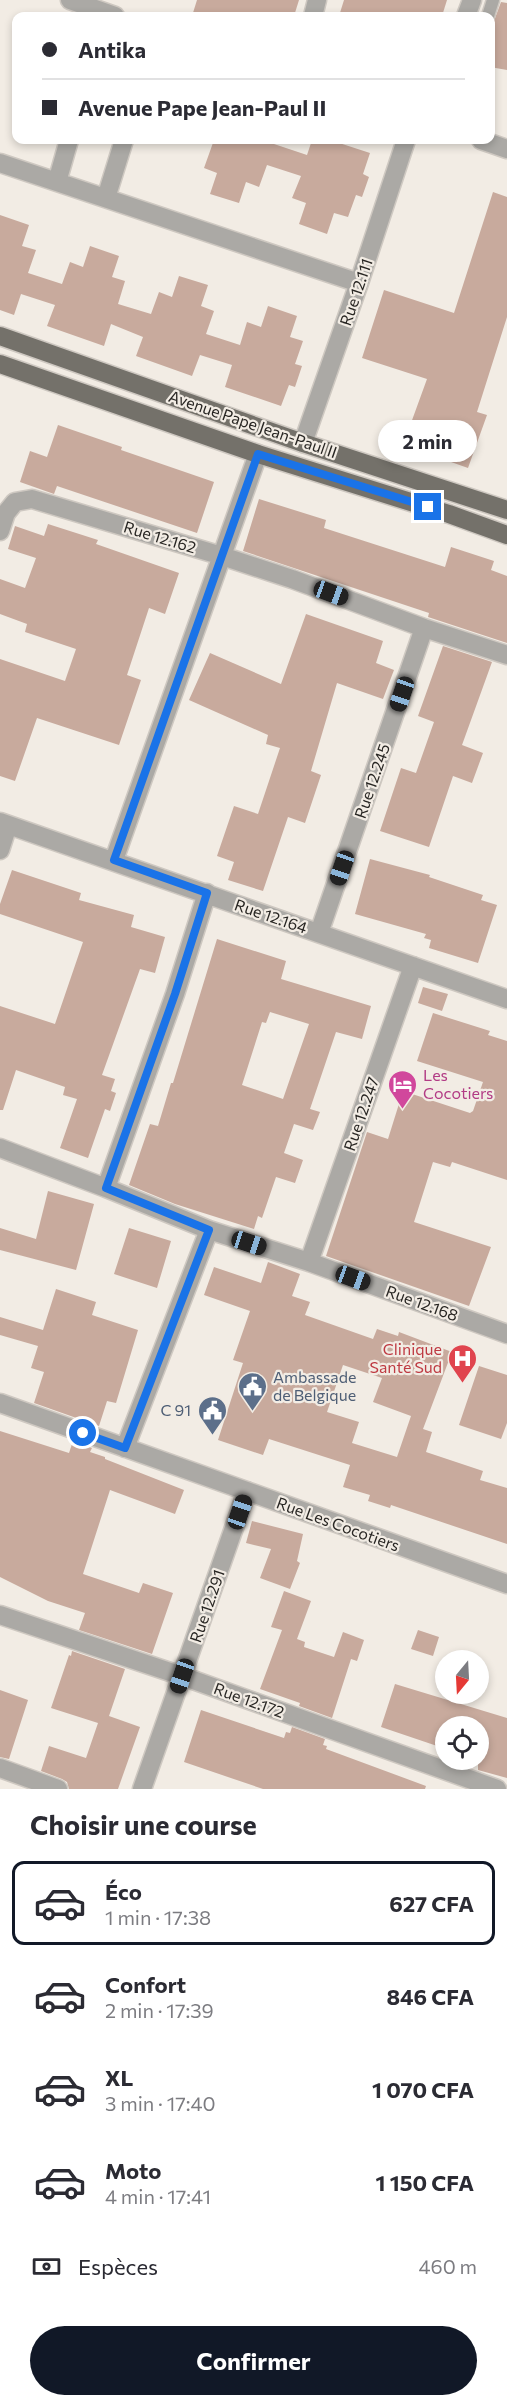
<!DOCTYPE html>
<html lang="fr">
<head>
<meta charset="utf-8">
<style>
  :root { --surface:#fff; --page:#f7f7f7; --text:#2b2b33; --muted:#7c7c81; --line:#e1e1e2; --accent:#111827 }
  body { margin:0; font-family:Commissioner,sans-serif; background:var(--page); color:var(--text); height:100vh; display:flex; flex-direction:column; font-size:22px; white-space:nowrap }
  * { box-sizing:border-box; margin:0 }
  p { font-size:20px; color:var(--muted) }
  .icon { flex:none; width:33px; height:33px; fill:none; stroke:currentColor; stroke-width:2; stroke-linecap:round; stroke-linejoin:round }
  .map { position:relative; height:1789px; overflow:hidden }
  .side { display:flex; flex-direction:column; background:var(--surface); flex:1 }
  .side>* { flex:none }
  .hud { position:absolute; left:12px; top:12px; width:483px; height:132px; border-radius:12px; box-shadow:0 3px 9px #0003; display:grid; align-content:center; height:132px; padding:0 30px; background:var(--surface) }
  .needle { width:39px; rotate:198deg }
  .fabs { position:absolute; left:435px; top:1650px; display:grid; gap:12px }
  .fabs a { display:grid; place-items:center; width:54px; height:54px; border-radius:50%; background:var(--surface); box-shadow:0 3px 9px #0003; font-size:30px }
  .end { position:absolute; width:27px; height:27px; margin:-14px; border:8px solid #1a73e8; background:#fff; box-shadow:0 0 0 3px #fff }
  .from { border-radius:50% }
  .bubble { position:absolute; height:42px; border-radius:21px; background:var(--surface); box-shadow:0 3px 9px #0003; font-size:20px; font-weight:700; line-height:42px; text-align:center }
  .car { position:absolute; width:18px; height:36px; margin:-18px -9px; border-radius:8px; box-shadow:0 0 4px 2px #0007; background:linear-gradient(#222 24%,#8ab4d8 0 40%,#222 0 76%,#8ab4d8 0 86%,#222 0) }
  .hud b { display:flex; align-items:center; gap:21px; height:57px; font-size:22px }
  .hud b+b { border-top:2px solid var(--line) }
  .hud i { width:15px; height:15px; background:var(--text) }
  ul { padding:0; list-style:none }
  li { display:flex; align-items:center; gap:18px; height:84px; margin:0 12px 9px; padding:0 18px; border:3px solid transparent; border-radius:12px }
  li div { flex:1 }
  li b { display:block; font-size:22px }
  li em { font-style:normal; font-weight:700 }
  li.active { border-color:var(--accent) }
  li>.icon { width:54px; height:54px; stroke-width:1.5 }
  h2 { padding:0 30px; font-size:27px; line-height:72px }
  .pay { display:flex; align-items:center; gap:15px; height:66px; padding:0 30px; font-size:22px }
  .pay p { margin-inline-start:auto }
  .action { display:flex; gap:12px; margin-top:auto; padding:12px 30px }
  .action a { flex:1; height:69px; border-radius:36px; background:var(--accent); color:#fff; font-size:24px; font-weight:700; line-height:69px; text-align:center }
  .map>svg:first-child { display:block }
  .building { fill:#c8aa9d; fill-rule:evenodd }
  .lines { fill:none; stroke-linecap:round; stroke-linejoin:round }
  .service-casing { stroke:#cec8c1; stroke-width:15 }
  .minor-casing { stroke:#cec8c1; stroke-width:21 }
  .primary-casing { stroke:#cec8c1; stroke-width:21 }
  .service { stroke:#aba9a5; stroke-width:12 }
  .minor { stroke:#aba9a5; stroke-width:18 }
  .primary { stroke:#74716a; stroke-width:18 }
  .route { stroke:#1a73e8; stroke-width:8 }
  .labels { text-anchor:middle; stroke-width:4.5; stroke-linejoin:round; paint-order:stroke }
  .street-label { font-size:16px; fill:#282623; stroke:#f2ece4 }
  .hotel-label { font-size:16px; fill:#b23c85; stroke:#f2ece4; text-anchor:start }
  .health-label { font-size:16px; fill:#be3a42; stroke:#f2ece4; text-anchor:end }
  .service-label { font-size:16px; fill:#4e5e75; stroke:#f2ece4; text-anchor:start }
</style>
</head>
<body>
<div class="map">
<svg width="507" height="1789" viewBox="0 0 507 1789">
  <rect width="100%" height="100%" fill="#f2ece4"/>
  <path class="building" d="M197,0H299L294,16H192Z
    M344,0H447L442,16H339Z
    M501,2L507,3V70L490,67L494,21Z
    M214,140H276L274,144L307,155L312,140H330L370,153L363,174L369,177L362,197L356,195L348,217L334,213L327,234L299,224L306,203L292,198L301,176L267,165L259,187L246,182L239,203L210,194L217,173L204,168Z
    M493,192L507,197V317L477,412L487,415L468,468L403,445L427,379L362,358L384,290L454,313Z
    M0,215L29,225L22,246L36,250L28,273L62,284L70,262L83,267L90,246L119,256L112,277L125,281L118,304L151,314L159,292L172,297L179,276L208,285L201,306L214,311L206,334L240,345L247,322L261,327L268,306L297,316L290,337L303,341L295,364L302,366L295,387L289,385L281,406L225,387L232,365L200,355L192,376L136,356L143,337L111,324L104,346L47,326L55,305L21,294L14,315L0,310Z
    M58,425L122,447L121,450L214,482L197,533L57,486L54,494L20,482L30,451L47,457Z
    M259,499L326,520L324,528L445,567L451,547L494,561L491,570L507,576V643L428,617L429,613L243,551Z
    M48,524L98,540L96,544L179,573L165,614L149,608L127,675L141,680L119,745L37,718L15,781L0,776V659L65,681L76,649L25,632L27,624L0,614V579L25,588L36,558L8,549L15,526L44,536Z
    M306,614L383,641L376,663L394,670L383,699L337,683L311,771L321,775L305,823L288,817L263,891L228,880L234,862L217,856L234,806L258,814L280,748L266,744L268,735L189,700L210,653L281,684Z
    M443,646L492,662L462,745L483,753L472,783L453,776L429,847L380,831L401,768L416,773L434,722L418,716Z
    M370,859L430,875L429,877L483,895L481,900L497,905L478,963L429,948L431,940L424,938L426,934L355,914Z
    M12,870L81,893L79,900L134,915L131,927L165,937L155,973L140,969L102,1075L115,1079L111,1091L116,1093L110,1111L105,1109L88,1158L60,1148L77,1099L63,1095L65,1087L16,1070L3,1110H0V1006L55,1024L83,942L0,914V904Z
    M217,939L286,961L281,979L371,1006L362,1039L336,1032L310,1109L320,1112L313,1130L294,1124L284,1153L303,1160L295,1183L276,1177L262,1218L258,1216L254,1229L175,1204L129,1185L150,1124L158,1126L171,1083H173ZM270,1012L309,1024L283,1099L242,1085L262,1022L266,1023Z
    M423,987L448,994L442,1011L418,1003Z
    M433,1013L490,1031L488,1035L507,1041V1180L452,1162L450,1167L433,1162L414,1222L491,1247L469,1306L326,1256L367,1132L388,1139L403,1091L470,1113L473,1111L483,1082L417,1061Z
    M48,1191L94,1204L76,1270L0,1250V1228L36,1239Z
    M129,1228L171,1241L157,1288L114,1274Z
    M268,1262L300,1274L292,1296L310,1302L305,1315L373,1339L377,1329L398,1336L399,1332L452,1352L423,1429L432,1432L426,1452L483,1471L480,1480L507,1488V1544L391,1505L390,1508L368,1501L370,1495L343,1487L350,1465L269,1439L263,1455L218,1440L243,1363L233,1360L250,1311L204,1295L214,1267L261,1283ZM343,1365L382,1378L373,1402L411,1416L397,1457L352,1443L359,1422L327,1412Z
    M56,1289L96,1302L92,1315L138,1330L116,1403L107,1401L99,1426L34,1403L44,1372L31,1368L38,1346L0,1335V1317L43,1330Z
    M479,1366L507,1375V1423L501,1439L459,1425Z
    M0,1431L69,1453L73,1441L92,1448L90,1452L105,1457V1459L184,1490L175,1514L110,1490L83,1574L139,1593L143,1583L173,1593L152,1654L79,1630L85,1613L48,1601L0,1577Z
    M252,1521L303,1534L297,1561L300,1563L290,1589L260,1578L271,1549L246,1543Z
    M284,1591L311,1601L297,1639L305,1642L304,1647L334,1657L343,1632L364,1640L357,1661L351,1659L332,1718L299,1706L300,1703L260,1689L282,1630L271,1627Z
    M418,1630L439,1637L433,1656L411,1649Z
    M72,1651L125,1669L109,1716L140,1727L118,1789H69L67,1782L62,1779L41,1771L49,1746L86,1758L98,1723L51,1708L69,1655L71,1656Z
    M395,1684L507,1718V1778L478,1770V1726H446V1749L381,1727Z
    M0,1690L28,1700L9,1759L0,1757Z
    M201,1710L284,1738L286,1732L290,1733L292,1727L325,1739L323,1745L327,1746L326,1749L426,1786L425,1789H263L184,1762Z"/>
  <g class="lines">
    <defs>
      <path id="service" d="M488,16L493,0"/>
      <path id="minor" d="M70,0L115,16
        M313,16L317,0
        M466,16L472,0
        M481,140L507,149
        M0,163L359,283
        M57,182L69,140
        M106,198L124,140
        M303,443L359,283L406,140
        M0,531L6,513L15,502L32,499L222,556L292,579L424,628L507,655
        M0,822L507,999
        M0,850L8,825
        M114,860L258,454
        M319,933L424,628
        M0,1148L106,1188L209,1230L309,1262L507,1334
        M106,1188L175,994L207,893
        M309,1262L413,966
        M0,1403L507,1584
        M125,1448L209,1230
        M0,1615L182,1676L497,1789
        M0,1768L58,1789
        M142,1789L247,1491"/>
      <path id="primary" d="M0,336L303,443L507,510
        M0,364L258,454L449,514L507,535"/>
    </defs>
    <use href="#service" class="service-casing"/>
    <use href="#minor" class="minor-casing"/>
    <use href="#primary" class="primary-casing"/>
    <use href="#service" class="service"/>
    <use href="#minor" class="minor"/>
    <use href="#primary" class="primary"/>
  </g>
  <g class="lines">
    <path class="route" d="M83,1433L125,1448L209,1230L106,1188L175,994L207,893L114,860L258,454L428,507"/>
  </g>
  <defs>
    <symbol id="hotel-pin" viewBox="-11 -11 22 30"><path d="M0 17L-7.5 6A9.5 9.5 0 1 1 7.5 6Z" fill="#d1479c" stroke="#f2ece4"/><path d="M-6-4.5h1.5V1H6V5H4.5V3h-9V5H-6ZM-4 0a1.8 1.8 0 1 1 3.6 0ZM.5 0V-2.5h3Q6-2.5 6 0Z" fill="#fff"/></symbol>
    <symbol id="hospital-pin" viewBox="-11 -11 22 30"><path d="M0 17L-7.5 6A9.5 9.5 0 1 1 7.5 6Z" fill="#e0444e" stroke="#f2ece4"/><path d="M-5-5h3v3.5h4V-5h3V5h-3V1.5h-4V5h-3Z" fill="#fff"/></symbol>
    <symbol id="civic-pin" viewBox="-11 -11 22 30"><path d="M0 17L-7.5 6A9.5 9.5 0 1 1 7.5 6Z" fill="#5c6f8a" stroke="#f2ece4"/><path d="M-.6-6.5H3V-4.5H.6V-3L4-1V1h2V6H-6V1h2V-1L-.6-3ZM-1.2 2.5V6h2.4V2.5Z" fill="#fff"/></symbol>
  </defs>
  <g fill-rule="evenodd">
    <use href="#hotel-pin" x="386" y="1068" width="33" height="45"/>
    <use href="#hospital-pin" x="446" y="1342" width="33" height="45"/>
    <use href="#civic-pin" x="236" y="1370" width="33" height="45"/>
    <use href="#civic-pin" x="196" y="1394" width="33" height="45"/>
  </g>
  <g class="labels">
    <g class="street-label">
      <text transform="translate(356 292) rotate(-71)" y="6">Rue 12.111</text>
      <text transform="translate(253 424) rotate(19)" y="6">Avenue Pape Jean-Paul II</text>
      <text transform="translate(160 537) rotate(17)" y="6">Rue 12.162</text>
      <text transform="translate(372 781) rotate(-71)" y="6">Rue 12.245</text>
      <text transform="translate(271 916) rotate(19)" y="6">Rue 12.164</text>
      <text transform="translate(361 1114) rotate(-71)" y="6">Rue 12.247</text>
      <text transform="translate(422 1303) rotate(20)" y="6">Rue 12.168</text>
      <text transform="translate(338 1524) rotate(20)" y="6">Rue Les Cocotiers</text>
      <text transform="translate(207 1606) rotate(-71)" y="6">Rue 12.291</text>
      <text transform="translate(249 1700) rotate(20)" y="6">Rue 12.172</text>
    </g>
    <g class="hotel-label">
      <text x="423" y="1081">Les<tspan x="423" dy="18">Cocotiers</tspan></text>
    </g>
    <g class="health-label">
      <text x="442" y="1355">Clinique<tspan x="442" dy="18">Santé Sud</tspan></text>
    </g>
    <g class="service-label">
      <text x="273" y="1383">Ambassade<tspan x="273" dy="18">de Belgique</tspan></text>
      <text x="191" y="1416" text-anchor="end">C 91</text>
    </g>
  </g>
</svg>
<div class="fabs">
<a><svg class="needle" viewBox="-14 -14 28 28"><path d="M0-13l5 13h-10z" fill="#e53935"/><path d="M0 13l5-13h-10z" fill="#7c7c81"/></svg></a>
<a><svg class="icon" aria-label="locate" viewBox="0 0 24 24"><circle cx="12" cy="12" r="6"/><path d="M12 2v4M12 18v4M2 12h4M18 12h4"/></svg></a>
</div>
<i class="end from" style="left:83px;top:1433px"></i>
<i class="end" style="left:428px;top:507px"></i>
<div class="bubble" style="left:378px;top:420px;width:99px">2 min</div>
<i class="car" style="left:331px;top:593px;rotate:110deg"></i>
<i class="car" style="left:402px;top:694px;rotate:199deg"></i>
<i class="car" style="left:342px;top:868px;rotate:199deg"></i>
<i class="car" style="left:249px;top:1243px;rotate:108deg"></i>
<i class="car" style="left:353px;top:1278px;rotate:110deg"></i>
<i class="car" style="left:240px;top:1512px;rotate:19deg"></i>
<i class="car" style="left:182px;top:1676px;rotate:199deg"></i>
<div class="hud">
<b><i class="from"></i>Antika</b>
<b><i></i>Avenue Pape Jean-Paul II</b>
</div>
</div>
<section class="side">
<h2>Choisir une course</h2>
<ul>
<li class="active"><svg class="icon" aria-label="car" viewBox="0 0 24 24"><path d="M5 17H2v-5l4-1 3-4h7l3 4 3 1v5h-3M9 17h6M6 11h13"/><circle cx="7" cy="17" r="2"/><circle cx="17" cy="17" r="2"/></svg><div><b>Éco</b><p>1 min · 17:38</p></div><em>627 CFA</em></li>
<li><svg class="icon" aria-label="car" viewBox="0 0 24 24"><path d="M5 17H2v-5l4-1 3-4h7l3 4 3 1v5h-3M9 17h6M6 11h13"/><circle cx="7" cy="17" r="2"/><circle cx="17" cy="17" r="2"/></svg><div><b>Confort</b><p>2 min · 17:39</p></div><em>846 CFA</em></li>
<li><svg class="icon" aria-label="car" viewBox="0 0 24 24"><path d="M5 17H2v-5l4-1 3-4h7l3 4 3 1v5h-3M9 17h6M6 11h13"/><circle cx="7" cy="17" r="2"/><circle cx="17" cy="17" r="2"/></svg><div><b>XL</b><p>3 min · 17:40</p></div><em>1 070 CFA</em></li>
<li><svg class="icon" aria-label="car" viewBox="0 0 24 24"><path d="M5 17H2v-5l4-1 3-4h7l3 4 3 1v5h-3M9 17h6M6 11h13"/><circle cx="7" cy="17" r="2"/><circle cx="17" cy="17" r="2"/></svg><div><b>Moto</b><p>4 min · 17:41</p></div><em>1 150 CFA</em></li>
</ul>
<div class="pay"><svg class="icon" aria-label="cash" viewBox="0 0 24 24"><path d="M3 7h18v10H3z"/><circle cx="12" cy="12" r="2"/></svg>Espèces<p>460 m</p></div>
<div class="action"><a>Confirmer</a></div>
</section>
</body>
</html>
